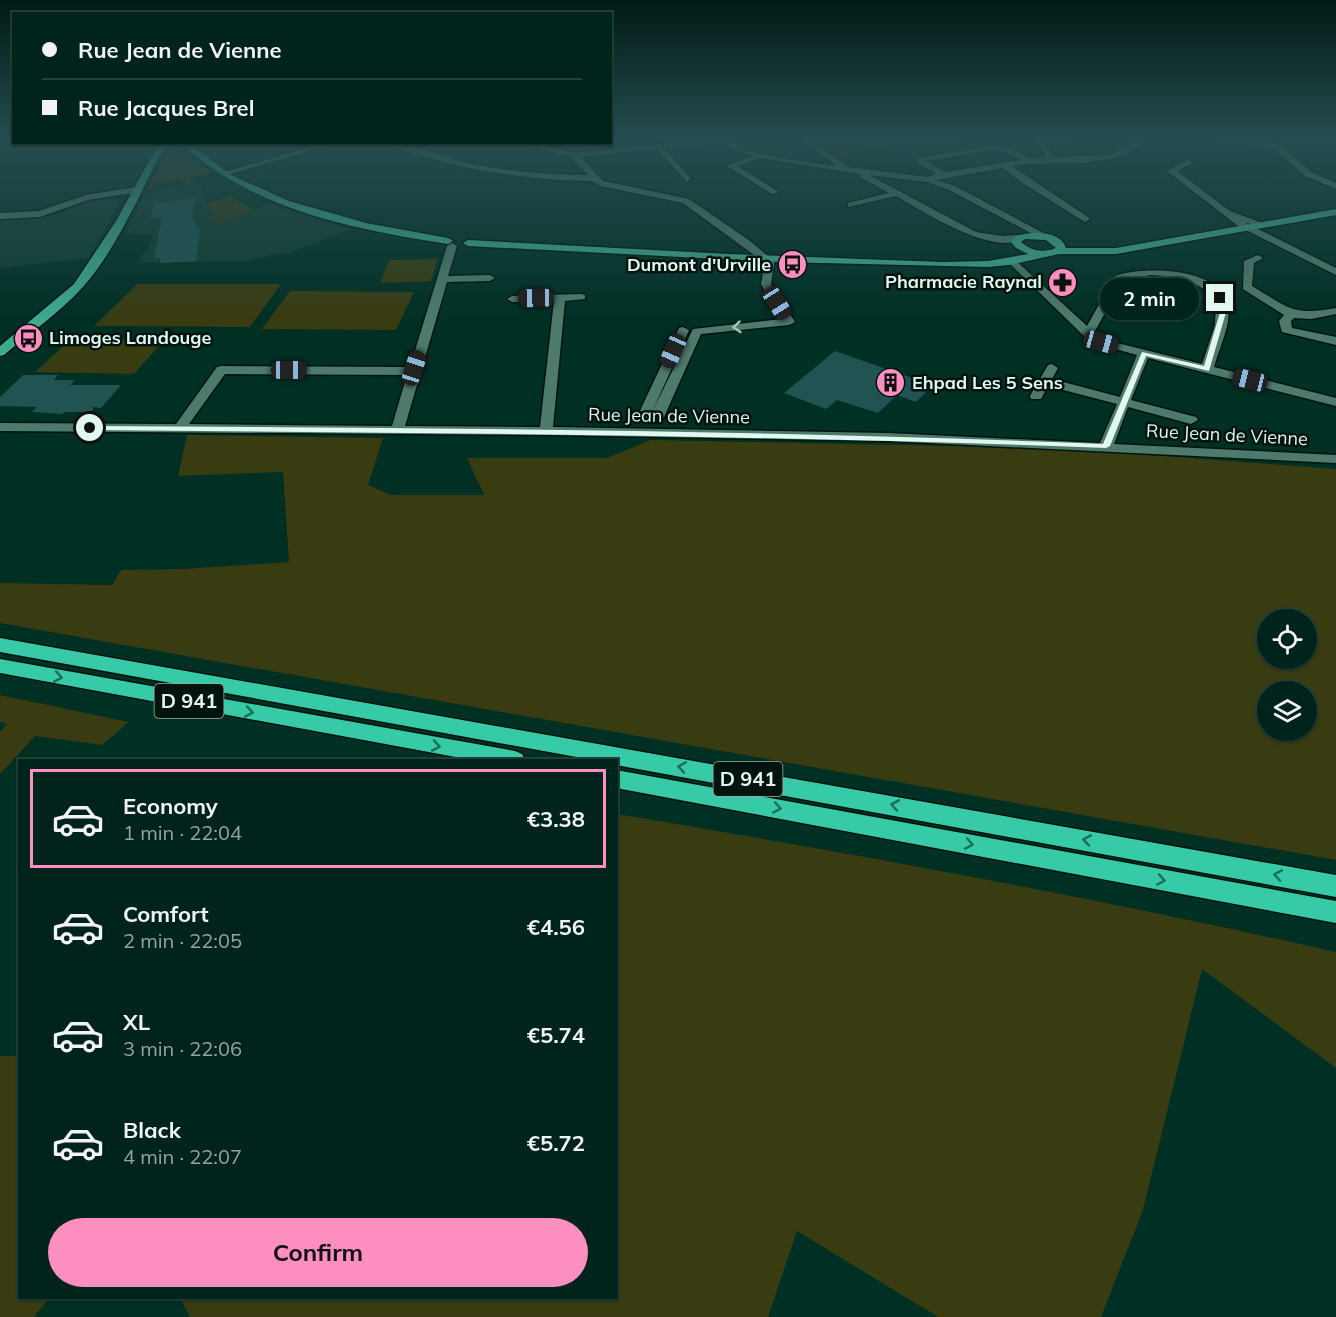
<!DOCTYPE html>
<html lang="en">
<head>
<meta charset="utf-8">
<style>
  :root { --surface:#00231b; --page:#0e2f28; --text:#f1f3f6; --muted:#95a4a3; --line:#22403a; --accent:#fd8ec0 }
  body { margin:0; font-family:Mulish,sans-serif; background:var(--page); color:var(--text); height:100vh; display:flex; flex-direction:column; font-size:22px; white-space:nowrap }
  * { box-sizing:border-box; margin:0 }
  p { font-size:20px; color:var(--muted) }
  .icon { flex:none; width:33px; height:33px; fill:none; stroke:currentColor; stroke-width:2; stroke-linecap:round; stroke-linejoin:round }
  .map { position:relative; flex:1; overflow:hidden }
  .panel { position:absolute; left:18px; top:759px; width:600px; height:540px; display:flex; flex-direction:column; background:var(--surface); border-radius:0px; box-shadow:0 2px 4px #0004,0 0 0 2px var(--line) }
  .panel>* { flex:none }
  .guide { position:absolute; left:12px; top:12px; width:600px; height:132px; border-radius:0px; box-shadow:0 2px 4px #0004,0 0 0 2px var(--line); display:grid; align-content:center; height:132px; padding:0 30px; background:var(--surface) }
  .controls { position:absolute; left:1257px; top:609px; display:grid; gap:12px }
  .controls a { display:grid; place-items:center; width:60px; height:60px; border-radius:50%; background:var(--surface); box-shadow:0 2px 4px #0004,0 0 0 2px var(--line); font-size:30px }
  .end { position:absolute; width:27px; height:27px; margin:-14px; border:8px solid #e0f8ef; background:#111; box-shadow:0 0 0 3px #111 }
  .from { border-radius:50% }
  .bubble { position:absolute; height:42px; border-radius:21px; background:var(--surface); box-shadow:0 2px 4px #0004,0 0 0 2px var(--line); font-size:20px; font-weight:700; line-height:42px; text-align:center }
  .car { position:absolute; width:18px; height:36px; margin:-18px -9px; border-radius:8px; box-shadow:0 0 4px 2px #0007; background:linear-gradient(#222 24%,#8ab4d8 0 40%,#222 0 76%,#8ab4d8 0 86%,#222 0) }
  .guide b { display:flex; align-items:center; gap:21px; height:57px; font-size:22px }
  .guide b+b { border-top:2px solid var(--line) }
  .guide i { width:15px; height:15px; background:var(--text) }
  ul { padding:10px 0 0; list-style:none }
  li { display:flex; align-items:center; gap:18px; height:99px; margin:0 12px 9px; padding:0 18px; border:3px solid transparent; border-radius:0px }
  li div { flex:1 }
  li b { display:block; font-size:22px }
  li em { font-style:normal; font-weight:700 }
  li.selected { border-color:var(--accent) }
  li>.icon { width:54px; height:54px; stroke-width:1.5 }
  .primary-button { display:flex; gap:12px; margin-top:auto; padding:12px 30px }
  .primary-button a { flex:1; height:69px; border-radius:36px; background:var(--accent); color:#111; font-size:24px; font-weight:700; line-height:69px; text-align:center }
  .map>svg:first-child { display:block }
  .built { fill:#103c31 }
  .green { fill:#393b11; fill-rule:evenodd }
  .building { fill:#205352 }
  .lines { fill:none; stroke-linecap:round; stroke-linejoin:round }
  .minor-casing { stroke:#00140e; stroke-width:3 }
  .major-casing { stroke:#00140e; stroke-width:3 }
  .highway-casing { stroke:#00140e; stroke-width:3 }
  .minor { fill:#4d7a6c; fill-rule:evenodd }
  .major { fill:#3faa8f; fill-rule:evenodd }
  .highway { fill:#36caa6; fill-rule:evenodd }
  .oneway { stroke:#a5c6bb }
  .oneway2 { stroke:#1c6e5a }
  .route { fill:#e0f8ef }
  .labels { text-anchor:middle; stroke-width:5; stroke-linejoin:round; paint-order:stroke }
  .far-poi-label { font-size:18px; font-weight:bold; fill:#e0f8ef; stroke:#03130e; text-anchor:end }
  .far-street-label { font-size:18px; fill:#e0f8ef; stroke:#03130e }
  .shield { fill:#03130e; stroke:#9eb3ac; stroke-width:1.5 }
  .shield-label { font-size:20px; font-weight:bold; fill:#e0f8ef }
</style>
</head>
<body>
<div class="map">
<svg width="1336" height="1317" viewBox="0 0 1336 1317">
  <rect width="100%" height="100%" fill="#002f24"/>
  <path class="built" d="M199,185L216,222L221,224L268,204L351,229L287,254L282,253L246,261L138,263L154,235L125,233L147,190Z
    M109,198L119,203L89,258L0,268V220L36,218L60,213L90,200Z"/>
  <path class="green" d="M807,137H968L836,156L809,141Z
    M1241,137H1336V145Z
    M177,149L212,173L191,178L190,180L193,183L221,179L183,186V180L153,183L151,189L147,190L168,150Z
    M230,196L253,210L221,224L216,222L207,203Z
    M438,259L431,281L380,283L389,260Z
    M137,284H281L250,327L94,326Z
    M290,291L414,292L396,330L262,329Z
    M71,339L164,340L134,374L35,372Z
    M187,435L383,438L368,485L391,495H484L467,458H607L651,440L1060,448L1336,469V860L0,623V583L112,585L121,570L182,569L289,562L283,472L178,476ZM1268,620H1306V658H1268ZM1268,692H1306V730H1268Z
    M0,695L129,722L102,745L35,736L0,774V732L7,724L0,722Z
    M617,814C857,854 1098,898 1336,952V1068L1202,969L1143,1210L1101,1317H938L797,1231L768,1317H190L180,1298H616Z
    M0,1056H19L20,1298H49L34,1317H0Z"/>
  <path class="building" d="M195,198L192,220H196L195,229L200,228L196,261L160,263V258L154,259L162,217L150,218L154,203Z
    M835,351L895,372L933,385L916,402L897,395L878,413L837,400L826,409L784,393Z
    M23,375H58L54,380H75L70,385H121L101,408L93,407V411L86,412H64L62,414L32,412L37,407L0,406V397Z"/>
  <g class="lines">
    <defs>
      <path id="minor" d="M710,137C725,137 739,148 754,152C781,159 809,162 837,166L797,137H806L848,167L927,177L936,174L917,162V158L992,146L1010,148L1030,158L1044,157L1045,154L1036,144L1040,137H1081L1077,139L1044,141L1053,154L1052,157L1109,155L1137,141V137H1143L1145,142C1107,172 1056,159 1012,166L1088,217L1090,219L1085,222L1024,184L1003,168L936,180L955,186L1045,234V238L1042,239L949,190L927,182L869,175L976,232L1002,236L1018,235L1023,238C995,258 922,211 896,196L848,207V203L889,193L860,177V174L761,158L738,166L779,192L772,194L727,166L752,156L718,143L665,149L691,179L687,182L657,149L581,157L603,181L689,199L750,241L769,257L775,258L771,284L795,322L789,325L701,334L664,417L657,421L640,418L638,415L679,328L683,327L689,330L652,412L693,329L782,319L761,284L765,263L683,203L600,186L592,181C535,180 480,173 426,157C413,153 398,149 386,142C412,142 438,156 463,162C504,171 546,175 588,175L570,156L509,142L538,144L575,153L712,139ZM992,150L1005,152L1021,160L944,172L927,161Z
        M1206,137H1229L1270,142L1281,146L1311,172L1336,183V189L1305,176L1275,150Z
        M327,142H342L227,175L220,173Z
        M1187,160L1194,162L1177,171L1230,211L1265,224L1260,227L1244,222L1336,268V275L1238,226L1167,171Z
        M136,187L140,190L139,192L88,200L40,217L0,219V213L39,211L86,195Z
        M452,243L457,246L448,276L490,275L495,278L490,281L447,282L405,426L540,427L554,301L512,302L507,299L512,296L581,294L585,295V299L565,301L553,427L888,433L1100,443L1117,404L1048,386L1041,399H1031L1030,396L1048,365L1052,364L1058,368L1052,379L1120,397L1137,355L1097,344L1084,336L1009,263V259L1013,258L1087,326L1115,276C1143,266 1219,267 1228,304C1232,324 1219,348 1214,367L1336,398V406L1148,358L1131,400L1196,417L1198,420L1191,424L1128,407L1114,444L1336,455V463L888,441L546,435L0,431V423L176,424L217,367L221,366L410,367L447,246ZM1151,275C1174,276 1202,281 1216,301L1215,325L1202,364L1105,340L1094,333L1123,280ZM225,374L407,375L392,426L189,424Z
        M1258,255L1263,258L1254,263L1252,286C1289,308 1292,316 1336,308V314L1311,319L1294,318L1291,321L1292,328L1336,337V345L1282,332L1279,321L1284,315L1243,289L1244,261Z"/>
      <path id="major" d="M166,142H188L231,175L289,201L366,223L448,238L453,241L448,244C353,229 253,210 180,143L169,147L161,153C139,196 114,253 82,288C59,313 30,333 4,355L0,356V346L74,284L116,221L154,152Z
        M1336,209V215L1116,254H1059L1009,265L988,267L781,262L468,246L463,243L468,240L729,254L943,262L988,261L1028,254L1016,248L1011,242L1015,236C1029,232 1060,229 1066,248H1116ZM1025,239L1046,240L1056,248C1043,253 1031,251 1021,242Z"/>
      <path id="highway" d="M0,638L1336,875V897L616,765V760H593L0,652Z
        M0,659L515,751L522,754L525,760H472L0,673Z
        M616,770L1336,901V923L616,788Z"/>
    </defs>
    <use href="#minor" class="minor-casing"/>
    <use href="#major" class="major-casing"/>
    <use href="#highway" class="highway-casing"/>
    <use href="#minor" class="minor"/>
    <use href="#major" class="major"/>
    <use href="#highway" class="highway"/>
  </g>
  <defs><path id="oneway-chevron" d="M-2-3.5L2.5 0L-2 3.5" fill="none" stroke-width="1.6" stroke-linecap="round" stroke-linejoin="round" transform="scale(1.5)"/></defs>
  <use class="oneway" href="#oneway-chevron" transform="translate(737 327) rotate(175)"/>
  <g class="oneway2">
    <use href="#oneway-chevron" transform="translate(58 677) rotate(10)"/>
    <use href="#oneway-chevron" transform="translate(249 712) rotate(10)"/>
    <use href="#oneway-chevron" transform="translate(436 746) rotate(10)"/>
    <use href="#oneway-chevron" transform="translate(682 767) rotate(-170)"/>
    <use href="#oneway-chevron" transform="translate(895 805) rotate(-170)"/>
    <use href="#oneway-chevron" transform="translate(777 808) rotate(11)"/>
    <use href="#oneway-chevron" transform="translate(1087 840) rotate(-170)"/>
    <use href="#oneway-chevron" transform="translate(969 844) rotate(11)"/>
    <use href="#oneway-chevron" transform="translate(1278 875) rotate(-170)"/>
    <use href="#oneway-chevron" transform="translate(1161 880) rotate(11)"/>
  </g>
  <linearGradient id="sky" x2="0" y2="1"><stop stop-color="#001a14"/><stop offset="0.43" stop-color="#264d50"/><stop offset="1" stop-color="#264d50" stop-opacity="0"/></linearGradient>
  <rect width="1336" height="321" fill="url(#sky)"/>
  <path class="route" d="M1218,297H1222L1227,309L1209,371L1146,356L1110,446L1106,448C767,435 428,433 90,430L86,428L90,426C428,428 765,430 1103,444L1142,352L1204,366L1221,309Z"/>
  <defs>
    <symbol id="bus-disc" viewBox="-11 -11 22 22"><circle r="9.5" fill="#fd8ec0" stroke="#03130e"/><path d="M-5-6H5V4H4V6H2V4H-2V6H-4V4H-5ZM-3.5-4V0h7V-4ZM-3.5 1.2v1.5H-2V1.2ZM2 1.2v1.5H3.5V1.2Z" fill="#111"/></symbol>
    <symbol id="pharmacy-disc" viewBox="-11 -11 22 22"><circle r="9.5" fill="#fd8ec0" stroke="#03130e"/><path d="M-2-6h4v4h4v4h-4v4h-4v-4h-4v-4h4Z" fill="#111"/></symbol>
    <symbol id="building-disc" viewBox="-11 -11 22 22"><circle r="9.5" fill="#fd8ec0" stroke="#03130e"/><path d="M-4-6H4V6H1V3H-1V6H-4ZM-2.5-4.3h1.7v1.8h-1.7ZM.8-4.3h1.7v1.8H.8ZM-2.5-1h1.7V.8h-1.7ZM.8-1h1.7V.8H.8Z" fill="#111"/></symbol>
  </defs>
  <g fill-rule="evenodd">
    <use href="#bus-disc" x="776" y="248" width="33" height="33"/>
    <use href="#pharmacy-disc" x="1046" y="266" width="33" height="33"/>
    <use href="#bus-disc" x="12" y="322" width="33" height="33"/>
    <use href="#building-disc" x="874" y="366" width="33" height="33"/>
  </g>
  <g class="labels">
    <g class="far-poi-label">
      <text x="771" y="271">Dumont d'Urville</text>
      <text x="1042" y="288">Pharmacie Raynal</text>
      <text x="49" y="344" text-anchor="start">Limoges Landouge</text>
      <text x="912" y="389" text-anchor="start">Ehpad Les 5 Sens</text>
    </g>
    <g class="far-street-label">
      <text transform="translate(669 416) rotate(1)" y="6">Rue Jean de Vienne</text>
      <text transform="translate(1227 435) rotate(3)" y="6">Rue Jean de Vienne</text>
    </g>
    <g class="shield">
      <rect x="154.5" y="684" width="69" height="34" rx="4.5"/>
      <rect x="713.5" y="762" width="69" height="34" rx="4.5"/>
    </g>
    <g class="shield-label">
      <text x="189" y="708">D 941</text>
      <text x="748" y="786">D 941</text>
    </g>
  </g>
</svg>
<div class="controls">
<a><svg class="icon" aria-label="locate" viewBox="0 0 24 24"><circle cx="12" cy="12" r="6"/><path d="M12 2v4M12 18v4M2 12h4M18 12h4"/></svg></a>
<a><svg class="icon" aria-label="layers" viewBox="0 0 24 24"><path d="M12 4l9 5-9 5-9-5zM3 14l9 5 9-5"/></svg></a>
</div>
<i class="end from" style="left:90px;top:428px"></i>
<i class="end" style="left:1220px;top:298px"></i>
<div class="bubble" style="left:1100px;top:278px;width:99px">2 min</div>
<i class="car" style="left:536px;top:298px;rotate:269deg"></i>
<i class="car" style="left:777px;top:303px;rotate:148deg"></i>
<i class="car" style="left:1101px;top:342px;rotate:105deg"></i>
<i class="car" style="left:673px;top:351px;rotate:204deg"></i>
<i class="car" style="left:414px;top:368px;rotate:18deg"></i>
<i class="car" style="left:289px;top:370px;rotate:90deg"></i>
<i class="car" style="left:1250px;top:380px;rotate:284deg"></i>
<div class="guide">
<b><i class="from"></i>Rue Jean de Vienne</b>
<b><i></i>Rue Jacques Brel</b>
</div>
<section class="panel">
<ul>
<li class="selected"><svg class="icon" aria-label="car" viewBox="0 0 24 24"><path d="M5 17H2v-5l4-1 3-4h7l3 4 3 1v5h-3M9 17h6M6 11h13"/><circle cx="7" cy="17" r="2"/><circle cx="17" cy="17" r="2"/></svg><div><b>Economy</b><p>1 min · 22:04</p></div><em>€3.38</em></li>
<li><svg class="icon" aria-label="car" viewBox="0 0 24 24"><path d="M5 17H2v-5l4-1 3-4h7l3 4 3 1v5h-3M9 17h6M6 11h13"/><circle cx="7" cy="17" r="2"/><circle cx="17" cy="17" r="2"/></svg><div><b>Comfort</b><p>2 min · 22:05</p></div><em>€4.56</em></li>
<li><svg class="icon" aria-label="car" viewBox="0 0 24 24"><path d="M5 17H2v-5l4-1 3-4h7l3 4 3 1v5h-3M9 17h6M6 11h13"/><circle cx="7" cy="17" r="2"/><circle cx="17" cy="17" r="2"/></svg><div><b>XL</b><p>3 min · 22:06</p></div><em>€5.74</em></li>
<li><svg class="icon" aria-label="car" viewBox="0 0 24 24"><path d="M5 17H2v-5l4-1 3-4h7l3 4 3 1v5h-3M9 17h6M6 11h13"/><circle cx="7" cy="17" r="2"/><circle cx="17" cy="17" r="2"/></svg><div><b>Black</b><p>4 min · 22:07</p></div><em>€5.72</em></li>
</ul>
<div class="primary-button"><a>Confirm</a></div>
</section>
</div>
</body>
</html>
